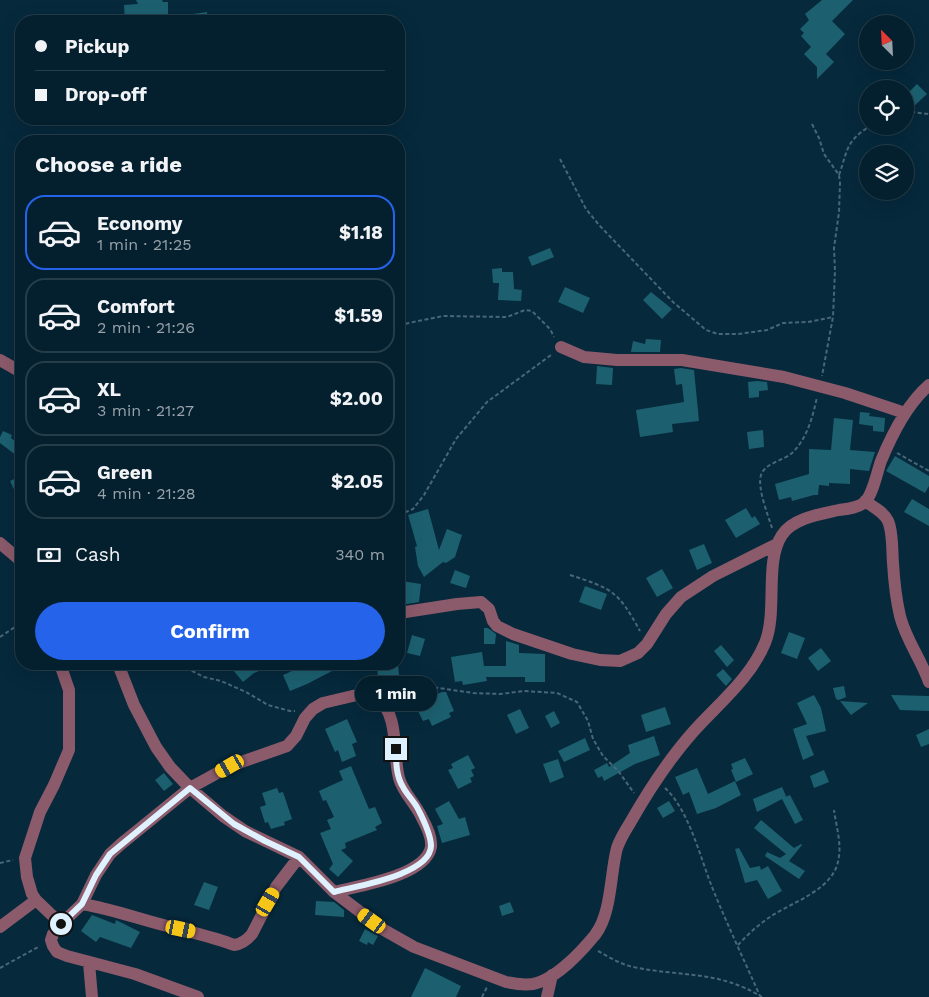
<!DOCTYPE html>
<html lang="en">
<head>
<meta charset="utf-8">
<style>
  :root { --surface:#041f2d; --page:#0d2735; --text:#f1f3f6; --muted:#97a2aa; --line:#253d49; --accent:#2563eb }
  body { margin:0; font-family:"Work Sans",sans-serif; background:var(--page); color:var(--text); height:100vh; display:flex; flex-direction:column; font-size:19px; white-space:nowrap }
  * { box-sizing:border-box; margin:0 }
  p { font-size:16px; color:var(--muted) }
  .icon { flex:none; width:28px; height:28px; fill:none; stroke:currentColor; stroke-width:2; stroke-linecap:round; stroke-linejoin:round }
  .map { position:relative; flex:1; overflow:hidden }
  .panel { position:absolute; left:15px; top:135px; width:390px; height:535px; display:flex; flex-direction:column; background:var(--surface); border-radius:20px; box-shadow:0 5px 20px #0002,0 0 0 1px var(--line) }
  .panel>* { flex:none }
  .top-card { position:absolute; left:15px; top:15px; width:390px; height:110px; border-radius:20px; box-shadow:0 5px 20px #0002,0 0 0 1px var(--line); display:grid; align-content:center; height:110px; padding:0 20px; background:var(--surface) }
  .needle { width:32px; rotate:336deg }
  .fabs { position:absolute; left:859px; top:15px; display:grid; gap:10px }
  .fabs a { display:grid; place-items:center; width:55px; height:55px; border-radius:50%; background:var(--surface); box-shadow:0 5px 20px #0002,0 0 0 1px var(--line); font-size:25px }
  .end { position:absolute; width:22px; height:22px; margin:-11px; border:6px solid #dff1fe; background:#111; box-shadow:0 0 0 2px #111 }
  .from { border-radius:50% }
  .bubble { position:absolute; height:35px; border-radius:18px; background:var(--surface); box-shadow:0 5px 20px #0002,0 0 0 1px var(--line); font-size:16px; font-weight:700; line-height:35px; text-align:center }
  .car { position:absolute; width:15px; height:30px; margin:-15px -8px; border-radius:6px; box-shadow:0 0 4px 1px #0007; background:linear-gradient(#f5c518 24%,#345 0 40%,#f5c518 0 76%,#345 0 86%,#f5c518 0) }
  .top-card b { display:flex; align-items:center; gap:18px; height:48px; font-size:19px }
  .top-card b+b { border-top:1px solid var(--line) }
  .top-card i { width:12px; height:12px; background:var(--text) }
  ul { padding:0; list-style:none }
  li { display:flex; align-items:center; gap:15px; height:75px; margin:0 10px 8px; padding:0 10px; border:2px solid var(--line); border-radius:20px }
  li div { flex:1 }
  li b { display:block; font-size:19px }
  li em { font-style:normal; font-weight:700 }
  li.on { border-color:var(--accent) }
  li>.icon { width:45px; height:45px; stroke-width:1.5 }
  h2 { padding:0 20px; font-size:22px; line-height:60px }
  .pay { display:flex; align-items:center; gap:12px; height:55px; padding:0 20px; font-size:19px }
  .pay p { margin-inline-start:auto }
  .cta { display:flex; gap:10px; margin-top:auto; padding:10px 20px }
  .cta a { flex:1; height:58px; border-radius:30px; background:var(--accent); color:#fff; font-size:20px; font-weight:700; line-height:58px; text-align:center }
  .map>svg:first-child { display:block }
  .building { fill:#1c6070 }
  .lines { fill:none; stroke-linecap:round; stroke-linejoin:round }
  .path { stroke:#4a6778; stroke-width:2; stroke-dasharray:4 2.5; stroke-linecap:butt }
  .street { stroke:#8b5a6b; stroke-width:12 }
  .route { stroke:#dff1fe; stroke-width:6 }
</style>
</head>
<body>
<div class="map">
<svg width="929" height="997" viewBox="0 0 929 997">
  <rect width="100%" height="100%" fill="#06293c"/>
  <path class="building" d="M136,0H162L163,2H168V18H145L146,21H125L124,5L138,4Z
    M822,0H853L832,21L845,34L826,54L834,62L817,79V67L804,54L811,47L801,36L804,33L800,29L809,20L805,14Z
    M207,12L208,21H180L179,16Z
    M917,84L927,94L913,107L905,100V96Z
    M550,248L554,257L532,266L528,257Z
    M502,268V272H513L514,289L522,290L521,301L498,300L499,283H493L492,269Z
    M565,287L590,298L583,313L558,302Z
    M651,292L672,309L662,319L643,300Z
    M646,339L661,340L660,352H631L633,341L645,344Z
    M597,366L613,368L612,385L596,384Z
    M681,368L694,370L699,421L672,424L673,432L640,437L636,410L684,402L682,384L676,385L674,369Z
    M757,381L767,382L768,390L759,391V397L749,398L748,382Z
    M860,412L870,413L869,416L885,418L884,432L873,431V426L859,424Z
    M834,418L853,420L850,450L875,452L869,471L850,469V484L829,483V486L819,485L818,495H814L792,501L791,497L779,500L775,484L809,474V449L831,450Z
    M763,430L764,447L749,449L747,432Z
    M3,431L12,435L11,438L21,446V459L0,443V437Z
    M895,456L929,476V486L925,493L886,471Z
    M21,476V504L10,481Z
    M912,499L929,509V526L904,512Z
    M746,508L752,518L755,516L760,524L736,538L725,520Z
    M428,509L439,550L447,529L462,535L455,557L446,563L443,562L424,577L418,566L415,547L417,546L408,515Z
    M704,544L712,563L697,570L689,550Z
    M662,569L673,588L657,597L646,578Z
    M455,570L470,576L466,588L450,583Z
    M402,581L421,584L419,602L407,604L399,602Z
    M585,586L607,594L601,610L579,602Z
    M484,628H488L496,634L495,644H484Z
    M789,632L805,638L797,659L781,653Z
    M412,635L425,639L420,656L407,653Z
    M506,641L519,645V653L545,654V682H525V677H486L487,681L463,685L462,681L455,682L451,657L482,652L484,666H506Z
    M721,645L734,660L727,667L714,651Z
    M821,648L831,661L818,671L808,658Z
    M228,664H276L254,673L243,682Z
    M297,664H328L332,671L307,684L290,691L283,675L299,668Z
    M398,665L399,675L378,677L377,667Z
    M723,669L732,679L726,686L716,675Z
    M844,686L846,697L839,700L836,699L833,688Z
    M442,692H446L454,711L449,713L451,717L432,726L429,719L423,721L417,709L424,706L422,701Z
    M814,695L821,708L826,731L806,736L814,755L803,760L793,729L807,724L797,703Z
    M891,695L929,696V711L900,710Z
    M840,701L868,703L851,715Z
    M665,707L671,724L646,732L641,715Z
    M520,709L529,728L516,734L507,715Z
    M554,711L560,723L551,728L545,716Z
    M347,719L357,742L352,744L356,756L342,762L338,750L335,752L325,729Z
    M929,729V744L921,747L916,735Z
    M654,736L660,755L635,764L604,781L602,776L598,778L594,770L607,763L609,767L630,753L628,745Z
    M585,738L590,750L564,762L558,751Z
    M468,755L475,768L471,770L474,776L470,778L472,782L458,789L448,770L453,768L451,764Z
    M745,758L753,774L736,782L731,770L733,769L731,764Z
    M558,759L564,777L550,783L543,764Z
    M351,766L369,809L375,807L382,823L375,827L377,830L345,843L346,848L341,850L353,861L338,877L329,869L333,864L320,833L331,829L327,820L334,817L326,800L323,801L319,791L343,780L339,771Z
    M697,768L708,794L735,781L741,795L716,808L697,814L689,792L683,795L675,777Z
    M824,770L829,782L814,788L810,776Z
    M164,773L173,784L164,791L155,780Z
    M782,787L786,796L785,797L790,795L803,820L795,824L782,799L757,812L753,799Z
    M277,788L279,793L283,792L292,819L284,822L285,825L271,829L268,822L265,823L260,807L266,805L262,793Z
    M449,801L459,819L465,817L470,835L442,843L437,826L443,824L435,809Z
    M669,801L675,811L663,818L657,808Z
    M761,820L794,848L801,844L802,845L789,861L805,871L799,879L765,856L767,852L780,858L786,854L754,828Z
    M739,848L750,868L760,866L761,870L768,866L782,891L768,899L757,880L745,883L735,849Z
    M204,882L218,887L209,910L194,905Z
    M316,901L334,902L344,910V917L315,915Z
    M510,902L514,912L502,916L499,906Z
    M92,915L115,924L116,920L140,932L131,948L100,937L96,942L81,931Z
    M365,929L378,936L373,945L368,942L367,945L359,941Z
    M425,968L461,986L456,997H411Z"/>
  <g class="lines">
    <path class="path" d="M905,114L912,112L929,114
      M812,124L819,138L824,154L839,175L840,183L839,212L834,248L835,271L833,317L822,376
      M560,159L586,209L599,225L673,302L706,330L718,334H738L767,330L783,323L808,322L833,317
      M839,175C848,150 845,142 870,126
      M399,325L443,316L507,317L525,310L532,311L550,329L554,337
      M897,453L929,471
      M399,515L413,509L424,495L456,439L487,402L551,355
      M772,528C768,515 757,488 761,475C765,463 783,461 792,453C807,439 813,416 817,397
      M570,575C613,589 618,591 640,631
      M0,637L21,623
      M181,664L184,667L204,677L221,681L246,692L268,705L290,711H295
      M389,692L432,687L473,693L500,694L525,691L557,693L577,702L588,721L593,739L603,756L619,772L634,793
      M665,788C689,810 700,857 712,887C727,924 744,960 760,996
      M0,863L13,860
      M738,945C747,935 758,925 770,917C793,901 836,890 839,856C841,841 836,825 834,810
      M598,951C609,957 620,964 633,967C681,977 718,970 762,997
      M0,968L40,946
      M482,997L487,987"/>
    <path class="street" d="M561,347L584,357L617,360H682L784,377L845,393L905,413
      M0,360L21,372
      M865,501C873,507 884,512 888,521C893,532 892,551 893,563C894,580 896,599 900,616C906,640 921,659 929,682
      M0,543L21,561
      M399,613L457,604L481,602L489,609L493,621L497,626L513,634L572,654L600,660L620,661L638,653L647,644L666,614L681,597L713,576L777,544
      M60,664L69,690V750L54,785L40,812L25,858L27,877L32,894L36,900L61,924
      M118,664L134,705L156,747L170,767L190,788L223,816L245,831L299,857L334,892L384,930L414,947L506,982C515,984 524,985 533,984C555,980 581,952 595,935C612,913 610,874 617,848C620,839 625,831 630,823C647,793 670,758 693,732C718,704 750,679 765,643C778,611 764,562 782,535C793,518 821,514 839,510C847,509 858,508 865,502C873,494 877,472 881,461C892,434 907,404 929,385
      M82,904C113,909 141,920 171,927C193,933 214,937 234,945C242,944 247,940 252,934L276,887L299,857
      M0,927L36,900
      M89,963L92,997
      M198,997L135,974L67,956L57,952L53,946L51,940L53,934L61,924L82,904L96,875L110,854L121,844L190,788L230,766L287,746L296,736L305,718L313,709L323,703L361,694L377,696C400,718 392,750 399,778C403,793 416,804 422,818C426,825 432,838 431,847C426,876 358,886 334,892
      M547,997L552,975"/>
  </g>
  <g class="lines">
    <path class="route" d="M61,924L82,904L96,875L110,854L190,788L234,824L265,841L299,857L334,892C356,886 430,875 431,846C431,834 423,819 418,809C414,801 407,795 403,787C396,776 396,762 396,749"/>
  </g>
</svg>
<div class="fabs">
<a><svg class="needle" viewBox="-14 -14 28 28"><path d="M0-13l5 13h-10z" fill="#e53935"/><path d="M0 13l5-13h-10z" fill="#97a2aa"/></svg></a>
<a><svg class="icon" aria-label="locate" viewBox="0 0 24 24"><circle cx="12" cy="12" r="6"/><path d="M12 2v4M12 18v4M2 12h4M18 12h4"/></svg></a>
<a><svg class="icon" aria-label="layers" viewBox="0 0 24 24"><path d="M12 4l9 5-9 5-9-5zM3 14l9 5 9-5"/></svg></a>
</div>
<i class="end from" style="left:61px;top:924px"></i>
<i class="end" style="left:396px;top:749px"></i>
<div class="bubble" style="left:355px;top:676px;width:82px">1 min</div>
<i class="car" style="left:230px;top:766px;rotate:240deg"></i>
<i class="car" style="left:268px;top:902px;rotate:30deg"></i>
<i class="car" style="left:372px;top:921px;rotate:306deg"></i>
<i class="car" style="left:181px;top:929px;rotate:102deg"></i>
<div class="top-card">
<b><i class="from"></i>Pickup</b>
<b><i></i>Drop-off</b>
</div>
<section class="panel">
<h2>Choose a ride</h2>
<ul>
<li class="on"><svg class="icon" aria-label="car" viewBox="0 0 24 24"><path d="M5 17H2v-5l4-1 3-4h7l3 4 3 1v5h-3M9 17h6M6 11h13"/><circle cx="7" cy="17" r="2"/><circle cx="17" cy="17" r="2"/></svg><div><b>Economy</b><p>1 min · 21:25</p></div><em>$1.18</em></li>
<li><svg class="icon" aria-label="car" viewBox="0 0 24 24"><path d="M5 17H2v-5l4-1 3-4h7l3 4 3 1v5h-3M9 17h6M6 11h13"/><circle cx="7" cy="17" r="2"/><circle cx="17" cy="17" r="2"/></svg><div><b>Comfort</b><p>2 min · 21:26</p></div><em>$1.59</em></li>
<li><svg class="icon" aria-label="car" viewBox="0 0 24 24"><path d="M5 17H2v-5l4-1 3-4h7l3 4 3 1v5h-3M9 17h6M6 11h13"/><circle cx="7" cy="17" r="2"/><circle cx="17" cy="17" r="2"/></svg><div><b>XL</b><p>3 min · 21:27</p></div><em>$2.00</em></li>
<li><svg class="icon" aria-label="car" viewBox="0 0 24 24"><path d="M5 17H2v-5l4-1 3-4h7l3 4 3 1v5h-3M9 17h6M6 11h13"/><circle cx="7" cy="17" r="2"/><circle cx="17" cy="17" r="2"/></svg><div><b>Green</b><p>4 min · 21:28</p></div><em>$2.05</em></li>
</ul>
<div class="pay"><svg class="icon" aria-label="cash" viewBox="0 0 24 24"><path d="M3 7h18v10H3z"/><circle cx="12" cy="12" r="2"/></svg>Cash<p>340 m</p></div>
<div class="cta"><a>Confirm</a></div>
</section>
</div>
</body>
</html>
